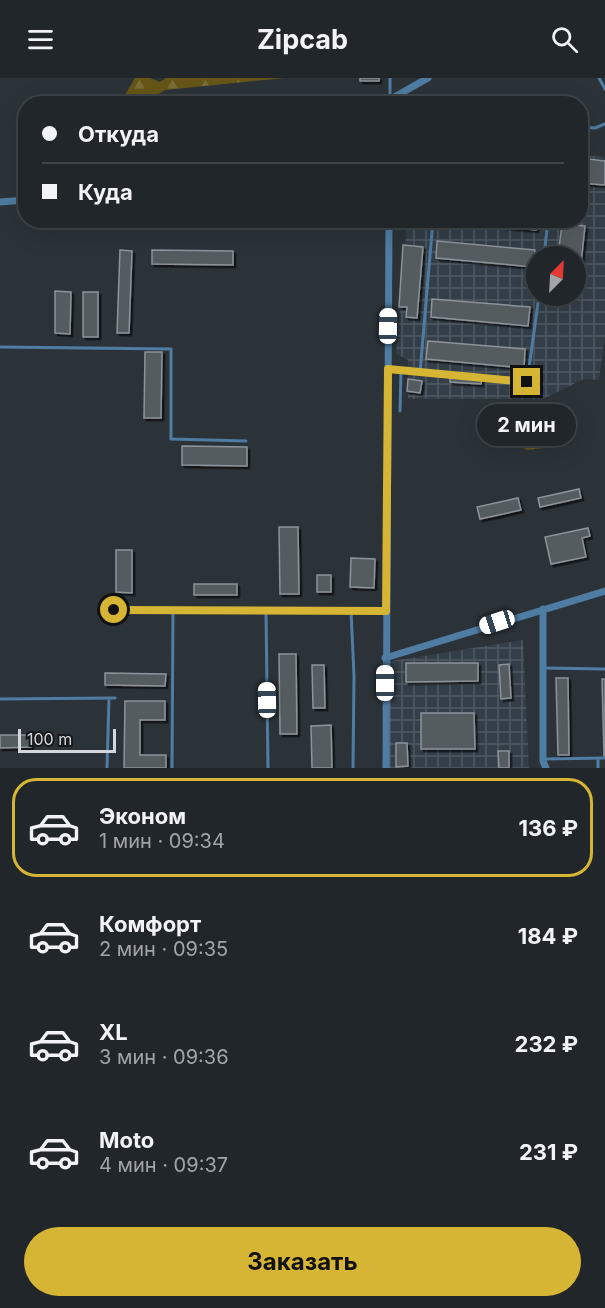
<!DOCTYPE html>
<html lang="ru">
<head>
<meta charset="utf-8">
<style>
  :root { --surface:#21262a; --page:#292e32; --text:#f1f3f6; --muted:#a2a5a8; --line:#3e4347; --accent:#d7b534 }
  body { margin:0; font-family:Inter,sans-serif; background:var(--page); color:var(--text); height:100vh; display:flex; flex-direction:column; font-size:22px; white-space:nowrap }
  * { box-sizing:border-box; margin:0 }
  p { font-size:20px; color:var(--muted) }
  .icon { flex:none; width:33px; height:33px; fill:none; stroke:currentColor; stroke-width:2; stroke-linecap:round; stroke-linejoin:round }
  .map { position:relative; height:690px; overflow:hidden }
  .panel { display:flex; flex-direction:column; background:var(--surface); flex:1 }
  .panel>* { flex:none }
  .guide { position:absolute; left:18px; top:18px; width:570px; height:132px; border-radius:24px; box-shadow:0 6px 24px #0002,0 0 0 2px var(--line); display:grid; align-content:center; height:132px; padding:0 24px; background:var(--surface) }
  .needle { width:39px; rotate:24deg }
  .fabs { position:absolute; left:526px; top:168px; display:grid; gap:12px }
  .fabs a { display:grid; place-items:center; width:60px; height:60px; border-radius:50%; background:var(--surface); box-shadow:0 6px 24px #0002,0 0 0 2px var(--line); font-size:30px }
  .scale { position:absolute; left:18px; bottom:15px; width:98px; box-sizing:border-box; padding-left:6px; border:3px solid #d3d7db; border-top:0; font-size:16px; line-height:21px; white-space:nowrap; color:#d3d7db; -webkit-text-stroke:4px #171a1d; paint-order:stroke }
  .end { position:absolute; width:27px; height:27px; margin:-14px; border:8px solid #d7b534; background:#111; box-shadow:0 0 0 3px #111 }
  .from { border-radius:50% }
  .bubble { position:absolute; height:42px; border-radius:21px; background:var(--surface); box-shadow:0 6px 24px #0002,0 0 0 2px var(--line); font-size:20px; font-weight:700; line-height:42px; text-align:center }
  .car { position:absolute; width:18px; height:36px; margin:-18px -9px; border-radius:8px; box-shadow:0 0 4px 2px #0007; background:linear-gradient(#fff 24%,#345 0 40%,#fff 0 76%,#345 0 86%,#fff 0) }
  .guide b { display:flex; align-items:center; gap:21px; height:57px; font-size:22px }
  .guide b+b { border-top:2px solid var(--line) }
  .guide i { width:15px; height:15px; background:var(--text) }
  ul { padding:10px 0 0; list-style:none }
  li { display:flex; align-items:center; gap:18px; height:99px; margin:0 12px 9px; padding:0 12px; border:3px solid transparent; border-radius:24px }
  li div { flex:1 }
  li b { display:block; font-size:22px }
  li em { font-style:normal; font-weight:700 }
  li.current { border-color:var(--accent) }
  li>.icon { width:54px; height:54px; stroke-width:1.5 }
  .button { display:flex; gap:12px; margin-top:auto; padding:12px 24px }
  .button a { flex:1; height:69px; border-radius:36px; background:var(--accent); color:#111; font-size:24px; font-weight:700; line-height:69px; text-align:center }
  header { display:flex; justify-content:space-between; align-items:center; height:78px; padding:0 24px; background:var(--surface); font-size:27px; font-weight:700 }
  .map>svg:first-child { display:block }
  .industrial { fill:url(#industrial-grid); fill-rule:evenodd }
  .forest { fill:url(#forest-firs) }
  .wetland { fill:url(#wetland-marsh) }
  .building { fill:#545b61; stroke:#8c939a; stroke-width:1.5; filter:url(#shadow) }
  .lines { fill:none; stroke-linecap:round; stroke-linejoin:round }
  .lane { stroke:#4f7ca2; stroke-width:3 }
  .street { stroke:#4f7ca2; stroke-width:7 }
  .route { stroke:#d7b534; stroke-width:8 }
</style>
</head>
<body>
<header><svg class="icon" aria-label="menu" viewBox="0 0 24 24"><path d="M4 6h16M4 12h16M4 18h16"/></svg>Zipcab<svg class="icon" aria-label="search" viewBox="0 0 24 24"><circle cx="10" cy="10" r="6"/><path d="M15 15l6 6"/></svg></header>
<div class="map">
<svg width="605" height="690" viewBox="0 0 605 690">
  <defs>
    <pattern id="industrial-grid" width="8" height="8" patternUnits="userSpaceOnUse" patternTransform="scale(1.5)"><rect width="8" height="8" fill="#333e48"/><path d="M0 4h8M4 0v8" fill="none" stroke="#505962"/></pattern>
    <pattern id="forest-firs" width="22" height="20" patternUnits="userSpaceOnUse" patternTransform="scale(1.5)"><rect width="22" height="20" fill="#655516"/><path d="M5 1l3.5 6h-7zM16 11l3.5 6h-7z" fill="#7a6d37"/></pattern>
    <pattern id="wetland-marsh" width="20" height="14" patternUnits="userSpaceOnUse" patternTransform="scale(1.5)"><rect width="20" height="14" fill="#655516"/><path d="M1 5h8M5 5V1M11 12h8M15 12V8" fill="none" stroke="#7a6d37"/></pattern>
    <filter id="shadow"><feDropShadow dx="2.5" dy="2.5" stdDeviation="0" flood-color="#0009"/></filter>
  </defs>
  <rect width="100%" height="100%" fill="#2c3338"/>
  <path class="industrial" d="M581,77L605,79V258L599,302L584,301L543,321H408V282L396,276L407,143L580,142ZM537,178H576V218H537Z
    M523,562L529,690H385L380,585Z"/>
  <path class="forest" d="M135,0H150L160,4L166,0H284L165,12L144,25H120Z"/>
  <path class="wetland" d="M553,346L563,351V362L560,368L527,372L521,369L518,360L528,349Z"/>
  <path class="building" d="M360,0H379V3H360Z
    M580,80L605,83V107L580,105Z
    M439,142H537L536,152Z
    M562,146L585,148L580,195H576V178H558Z
    M437,163L535,172L533,189L436,180Z
    M403,167L423,169L417,240L406,239L407,229H399Z
    M120,172L132,173L129,255H117Z
    M152,172L233,173V187L152,186Z
    M55,213L71,214L70,256L55,255Z
    M83,214H98V259H83Z
    M432,221L530,229L528,248L431,239Z
    M428,263L525,271L524,290L426,281Z
    M145,274H162L161,340H144Z
    M450,298L482,300L481,306L450,304Z
    M408,301L422,303L420,315L407,313Z
    M182,368L247,369V388L182,387Z
    M579,411L581,420L540,429L538,420Z
    M518,420L521,432L480,441L477,429Z
    M279,449H298L299,516H280Z
    M588,450L590,458L582,460L586,479L551,486L545,459Z
    M116,472H132V515L116,514Z
    M351,480L375,481L374,510L350,509Z
    M317,497H331V514H317Z
    M194,506H237V517H194Z
    M279,576H296L297,656H280Z
    M406,585H478V603L406,604Z
    M509,586L511,620L501,621L499,587Z
    M312,587H324L325,630H313Z
    M105,595L166,596L165,608L105,607Z
    M556,600H568L569,677H558Z
    M602,601H605V678H604Z
    M125,623H165V642H140V677H166V690H124Z
    M421,635H474L475,671H421Z
    M331,647L332,690H312L311,648Z
    M0,657H31V669L0,670Z
    M396,665H407L408,688L396,689Z
    M498,673H509V690H499Z"/>
  <g class="lines">
    <path class="lane" d="M599,0L605,11
      M390,19V0
      M580,49L595,50L605,46
      M544,178L548,142
      M0,269L171,271V361L246,363
      M390,291L527,304L539,218
      M420,295L433,142
      M400,333L401,292
      M114,532L385,533
      M266,533L268,690
      M351,533L354,598L353,690
      M545,590L605,591
      M0,621L115,620
      M598,680V690
      M544,681L605,680
      M107,690L109,620
      M172,690L173,532"/>
    <path class="street" d="M382,26L428,0
      M0,124L26,122
      M543,531V683L546,690
      M385,580L605,513
      M386,690L389,142"/>
  </g>
  <g class="lines">
    <path class="route" d="M114,532L386,533L388,291L527,304"/>
  </g>
</svg>
<div class="fabs">
<a><svg class="needle" viewBox="-14 -14 28 28"><path d="M0-13l5 13h-10z" fill="#e53935"/><path d="M0 13l5-13h-10z" fill="#a2a5a8"/></svg></a>
</div>
<div class="scale">100 m</div>
<i class="end from" style="left:114px;top:532px"></i>
<i class="end" style="left:527px;top:304px"></i>
<div class="bubble" style="left:477px;top:326px;width:99px">2 мин</div>
<i class="car" style="left:388px;top:248px;rotate:1deg"></i>
<i class="car" style="left:497px;top:544px;rotate:252deg"></i>
<i class="car" style="left:385px;top:605px;rotate:0deg"></i>
<i class="car" style="left:267px;top:622px;rotate:359deg"></i>
<div class="guide">
<b><i class="from"></i>Откуда</b>
<b><i></i>Куда</b>
</div>
</div>
<section class="panel">
<ul>
<li class="current"><svg class="icon" aria-label="car" viewBox="0 0 24 24"><path d="M5 17H2v-5l4-1 3-4h7l3 4 3 1v5h-3M9 17h6M6 11h13"/><circle cx="7" cy="17" r="2"/><circle cx="17" cy="17" r="2"/></svg><div><b>Эконом</b><p>1 мин · 09:34</p></div><em>136 ₽</em></li>
<li><svg class="icon" aria-label="car" viewBox="0 0 24 24"><path d="M5 17H2v-5l4-1 3-4h7l3 4 3 1v5h-3M9 17h6M6 11h13"/><circle cx="7" cy="17" r="2"/><circle cx="17" cy="17" r="2"/></svg><div><b>Комфорт</b><p>2 мин · 09:35</p></div><em>184 ₽</em></li>
<li><svg class="icon" aria-label="car" viewBox="0 0 24 24"><path d="M5 17H2v-5l4-1 3-4h7l3 4 3 1v5h-3M9 17h6M6 11h13"/><circle cx="7" cy="17" r="2"/><circle cx="17" cy="17" r="2"/></svg><div><b>XL</b><p>3 мин · 09:36</p></div><em>232 ₽</em></li>
<li><svg class="icon" aria-label="car" viewBox="0 0 24 24"><path d="M5 17H2v-5l4-1 3-4h7l3 4 3 1v5h-3M9 17h6M6 11h13"/><circle cx="7" cy="17" r="2"/><circle cx="17" cy="17" r="2"/></svg><div><b>Moto</b><p>4 мин · 09:37</p></div><em>231 ₽</em></li>
</ul>
<div class="button"><a>Заказать</a></div>
</section>
</body>
</html>
